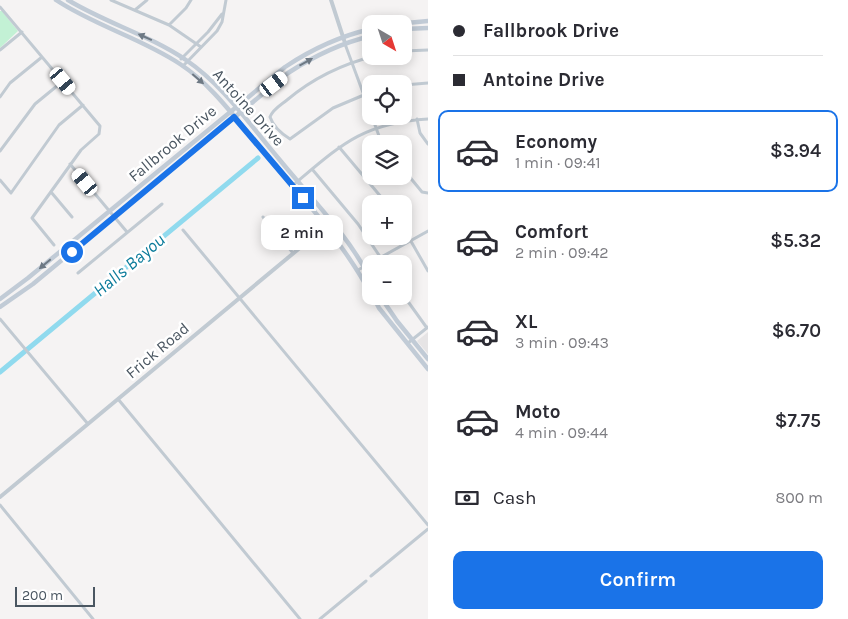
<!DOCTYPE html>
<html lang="en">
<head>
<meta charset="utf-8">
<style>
  :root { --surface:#fff; --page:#f2f2f3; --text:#2b2b33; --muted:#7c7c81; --line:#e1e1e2; --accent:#1a73e8 }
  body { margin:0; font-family:Karla,sans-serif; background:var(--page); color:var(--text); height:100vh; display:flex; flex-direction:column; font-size:19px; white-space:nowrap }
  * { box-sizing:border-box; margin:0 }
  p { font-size:16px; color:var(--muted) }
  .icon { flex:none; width:28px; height:28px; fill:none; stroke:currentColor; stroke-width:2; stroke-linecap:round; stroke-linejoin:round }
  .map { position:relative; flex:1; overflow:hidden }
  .drawer { display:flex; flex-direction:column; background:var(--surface); width:420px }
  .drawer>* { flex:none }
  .hud { display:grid; align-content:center; height:110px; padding:0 25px; background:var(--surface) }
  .needle { width:32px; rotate:141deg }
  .tools { position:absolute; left:362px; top:15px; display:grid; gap:10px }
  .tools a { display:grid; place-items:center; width:50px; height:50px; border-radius:10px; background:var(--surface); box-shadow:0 2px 12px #0003; font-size:25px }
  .scale { position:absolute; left:15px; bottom:12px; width:80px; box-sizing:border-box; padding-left:5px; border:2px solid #4a5661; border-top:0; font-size:14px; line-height:18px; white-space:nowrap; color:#4a5661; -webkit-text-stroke:4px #fff; paint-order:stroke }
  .end { position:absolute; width:22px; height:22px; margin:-11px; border:6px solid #1a73e8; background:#fff; box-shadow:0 0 0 2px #fff }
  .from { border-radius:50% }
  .bubble { position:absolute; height:35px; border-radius:10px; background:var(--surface); box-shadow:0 2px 12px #0003; font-size:16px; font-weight:600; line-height:35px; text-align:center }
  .car { position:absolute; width:15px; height:30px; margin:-15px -8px; border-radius:6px; box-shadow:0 0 4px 1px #0007; background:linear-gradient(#fff 24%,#345 0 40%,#fff 0 76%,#345 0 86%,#fff 0) }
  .hud b { display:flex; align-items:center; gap:18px; height:48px; font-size:19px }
  .hud b+b { border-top:1px solid var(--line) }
  .hud i { width:12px; height:12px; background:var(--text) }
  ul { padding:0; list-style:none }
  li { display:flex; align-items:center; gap:15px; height:82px; margin:0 10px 8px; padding:0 15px; border:2px solid transparent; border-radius:10px }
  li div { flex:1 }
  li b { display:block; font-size:19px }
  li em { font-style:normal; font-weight:600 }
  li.on { border-color:var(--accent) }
  li>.icon { width:45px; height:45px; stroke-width:1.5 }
  .pay { display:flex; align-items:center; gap:12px; height:55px; padding:0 25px; font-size:19px }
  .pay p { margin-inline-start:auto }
  .cta { display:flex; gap:10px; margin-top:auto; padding:10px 25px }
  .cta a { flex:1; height:58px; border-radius:10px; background:var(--accent); color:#fff; font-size:20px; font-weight:600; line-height:58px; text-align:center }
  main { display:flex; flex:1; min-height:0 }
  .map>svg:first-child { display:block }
  .education { fill:#e6e4e5 }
  .green { fill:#c3f1d5 }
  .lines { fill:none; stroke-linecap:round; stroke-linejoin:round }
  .river { stroke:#90daee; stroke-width:5 }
  .minor { stroke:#c1cad2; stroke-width:3 }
  .tertiary { stroke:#c1cad2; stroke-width:4 }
  .secondary { stroke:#c1cbd6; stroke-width:4.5 }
  .oneway { fill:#6e7984 }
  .route { stroke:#1a73e8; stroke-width:6 }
  .labels { text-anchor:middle; stroke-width:5; stroke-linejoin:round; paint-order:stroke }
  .street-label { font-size:16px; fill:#4a5661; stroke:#fff }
  .water-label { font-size:18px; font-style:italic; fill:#0c7c9b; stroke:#fff }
</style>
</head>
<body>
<main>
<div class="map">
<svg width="428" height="619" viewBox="0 0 428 619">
  <rect width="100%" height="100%" fill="#f5f3f3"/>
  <path class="education" d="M428,332V354L417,341Z"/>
  <path class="green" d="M0,11H2L18,31L0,48Z"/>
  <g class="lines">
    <path class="river" d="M0,372L258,158"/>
    <path class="minor" d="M111,0L169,25L201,47
      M0,7L100,126L99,134L81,150L32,218L54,245
      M135,10L147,0
      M169,25L186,8L191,0
      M345,44L382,144
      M0,50L22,32
      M404,51L428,50
      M181,59L208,32L222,14
      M183,66L217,31L222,22L226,0
      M404,85L428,83
      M371,92L333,108L290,139C282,134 273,126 270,117C273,109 281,105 287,100C312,79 342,64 375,56
      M0,97L10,83L42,57
      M417,119L420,133L428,144
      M339,147L387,204
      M0,151L35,104L63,81
      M70,164L127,232
      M312,169L358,224L385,264
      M404,170L422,192L428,193
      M0,180L11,193L59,125L83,105
      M292,186C341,145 362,123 428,119
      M51,192L72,217
      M263,217L293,253
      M404,229L428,271
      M183,230L428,525
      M358,270L428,231
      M78,273L162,204
      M404,296L427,328
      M0,319L88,424
      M408,343L428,327
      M118,399L300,619
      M0,505L93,619
      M371,576L428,529
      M320,619L366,581"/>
    <path class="tertiary" d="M331,0L345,43
      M0,497L331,222"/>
    <path class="secondary" d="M56,0C95,26 141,38 180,64C212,85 235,118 259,146C299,193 341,239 371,294
      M68,0C106,23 149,35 186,60C223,85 250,125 279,159C310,197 349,236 371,280
      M396,24L428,21
      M404,29L428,28
      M373,296L379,308L428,369
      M380,296L397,321L428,359
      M0,299L28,278L285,67C312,49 340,36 371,29
      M0,307L33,284L288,73C314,56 341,43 371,36"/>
  </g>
  <defs><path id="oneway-solid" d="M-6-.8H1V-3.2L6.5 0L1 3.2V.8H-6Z" transform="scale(1.25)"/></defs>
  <g class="oneway">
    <use href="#oneway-solid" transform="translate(145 37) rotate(-156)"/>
    <use href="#oneway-solid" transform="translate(306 62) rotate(-29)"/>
    <use href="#oneway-solid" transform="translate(198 79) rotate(41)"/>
    <use href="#oneway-solid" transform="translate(45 264) rotate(140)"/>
  </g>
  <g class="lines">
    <path class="route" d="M72,252L234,117L303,198"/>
  </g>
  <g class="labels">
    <g class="street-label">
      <text transform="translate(249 107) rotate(48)" y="6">Antoine Drive</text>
      <text transform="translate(172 143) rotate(-40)" y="6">Fallbrook Drive</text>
      <text transform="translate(157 350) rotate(-40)" y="6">Frick Road</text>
    </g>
    <g class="water-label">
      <text transform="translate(129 265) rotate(-40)" y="6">Halls Bayou</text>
    </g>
  </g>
</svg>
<div class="tools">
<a><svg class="needle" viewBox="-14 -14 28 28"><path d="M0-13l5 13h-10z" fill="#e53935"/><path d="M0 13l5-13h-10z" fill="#7c7c81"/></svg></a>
<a><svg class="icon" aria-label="locate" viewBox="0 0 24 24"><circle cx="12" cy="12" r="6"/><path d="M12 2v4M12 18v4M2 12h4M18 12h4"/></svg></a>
<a><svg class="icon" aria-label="layers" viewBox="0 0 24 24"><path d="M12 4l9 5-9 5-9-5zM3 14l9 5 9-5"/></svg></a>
<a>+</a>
<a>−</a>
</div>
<div class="scale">200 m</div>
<i class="end from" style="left:72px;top:252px"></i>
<i class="end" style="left:303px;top:198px"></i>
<div class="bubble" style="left:261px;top:215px;width:82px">2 min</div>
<i class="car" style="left:63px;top:81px;rotate:140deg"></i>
<i class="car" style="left:274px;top:84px;rotate:53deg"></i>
<i class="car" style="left:85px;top:182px;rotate:320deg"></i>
</div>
<section class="drawer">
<div class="hud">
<b><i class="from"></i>Fallbrook Drive</b>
<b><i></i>Antoine Drive</b>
</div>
<ul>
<li class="on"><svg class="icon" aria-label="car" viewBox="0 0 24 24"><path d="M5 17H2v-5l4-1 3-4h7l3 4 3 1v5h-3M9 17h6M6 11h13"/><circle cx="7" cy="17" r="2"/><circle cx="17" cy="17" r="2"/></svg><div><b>Economy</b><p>1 min · 09:41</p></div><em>$3.94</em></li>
<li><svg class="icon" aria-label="car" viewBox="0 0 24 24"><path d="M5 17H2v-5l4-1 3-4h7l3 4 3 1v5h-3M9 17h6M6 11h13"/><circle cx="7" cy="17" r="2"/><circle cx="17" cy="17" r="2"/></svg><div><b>Comfort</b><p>2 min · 09:42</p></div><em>$5.32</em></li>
<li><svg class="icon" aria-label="car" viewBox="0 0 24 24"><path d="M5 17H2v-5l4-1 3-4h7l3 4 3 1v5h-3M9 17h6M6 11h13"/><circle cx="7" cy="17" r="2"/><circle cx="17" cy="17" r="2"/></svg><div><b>XL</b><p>3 min · 09:43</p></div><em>$6.70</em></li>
<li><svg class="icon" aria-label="car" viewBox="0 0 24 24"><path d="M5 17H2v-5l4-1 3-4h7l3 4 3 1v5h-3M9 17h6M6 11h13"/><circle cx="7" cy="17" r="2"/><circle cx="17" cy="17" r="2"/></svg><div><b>Moto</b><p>4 min · 09:44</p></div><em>$7.75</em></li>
</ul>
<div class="pay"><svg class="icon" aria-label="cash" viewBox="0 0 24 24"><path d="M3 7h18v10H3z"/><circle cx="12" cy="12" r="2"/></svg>Cash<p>800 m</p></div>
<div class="cta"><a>Confirm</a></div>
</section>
</main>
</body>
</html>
